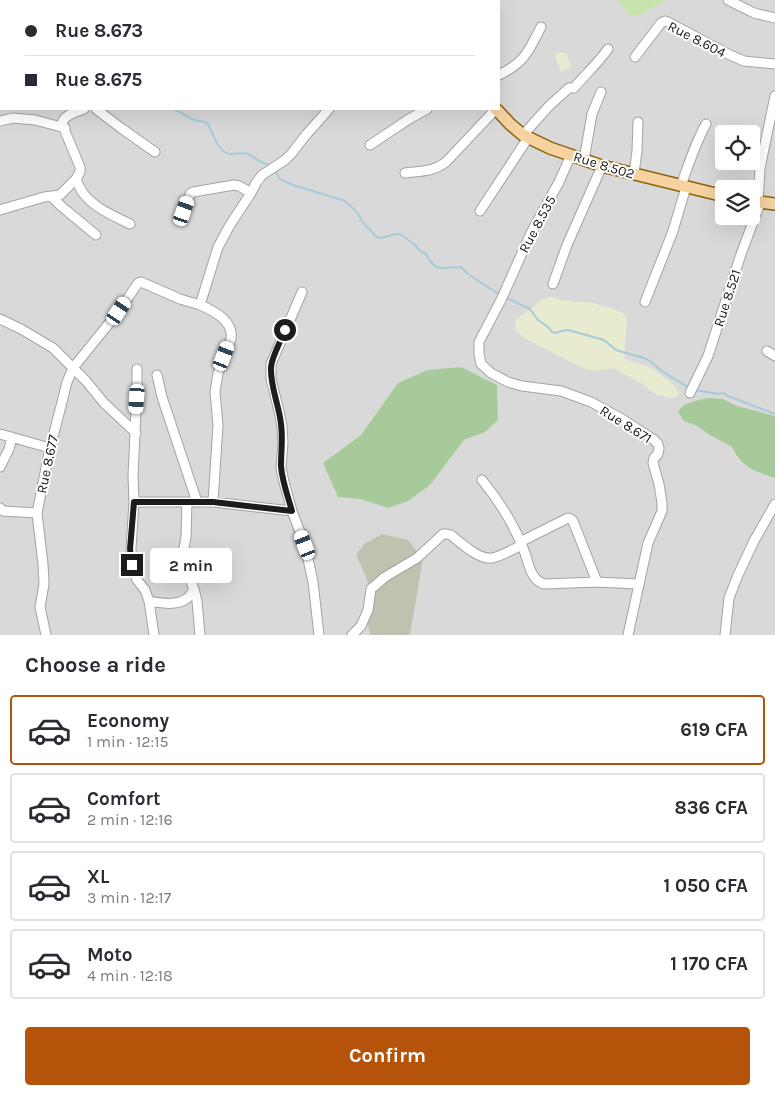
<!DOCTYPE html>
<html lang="en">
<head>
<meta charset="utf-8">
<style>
  :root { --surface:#fff; --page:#f7f7f7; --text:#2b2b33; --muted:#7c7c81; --line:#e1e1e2; --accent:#b45309 }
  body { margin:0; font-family:Karla,sans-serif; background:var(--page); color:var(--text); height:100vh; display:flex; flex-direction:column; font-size:19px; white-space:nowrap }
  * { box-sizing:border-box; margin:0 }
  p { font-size:16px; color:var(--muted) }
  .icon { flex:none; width:28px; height:28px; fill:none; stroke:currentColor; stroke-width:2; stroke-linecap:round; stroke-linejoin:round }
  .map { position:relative; height:635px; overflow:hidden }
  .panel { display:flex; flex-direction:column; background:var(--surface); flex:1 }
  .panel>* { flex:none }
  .hud { position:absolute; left:0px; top:0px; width:500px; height:110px; box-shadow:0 5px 20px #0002; display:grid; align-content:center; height:110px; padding:0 25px; background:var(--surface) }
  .fabs { position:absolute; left:715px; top:125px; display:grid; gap:10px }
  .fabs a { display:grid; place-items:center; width:45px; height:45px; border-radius:5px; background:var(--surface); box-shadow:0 5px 20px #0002; font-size:25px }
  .end { position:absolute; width:22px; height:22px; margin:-11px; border:6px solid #1c1c1c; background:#fff; box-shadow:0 0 0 2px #fff }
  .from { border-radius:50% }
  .bubble { position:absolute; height:35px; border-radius:5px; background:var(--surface); box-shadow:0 5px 20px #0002; font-size:16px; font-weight:700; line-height:35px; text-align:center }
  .car { position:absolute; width:15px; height:30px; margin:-15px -8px; border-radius:6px; box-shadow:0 0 4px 1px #0007; background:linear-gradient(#fff 24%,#345 0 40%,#fff 0 76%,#345 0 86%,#fff 0) }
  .hud b { display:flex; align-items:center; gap:18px; height:48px; font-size:19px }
  .hud b+b { border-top:1px solid var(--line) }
  .hud i { width:12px; height:12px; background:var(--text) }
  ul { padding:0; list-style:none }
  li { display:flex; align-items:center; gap:15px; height:70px; margin:0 10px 8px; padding:0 15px; border:2px solid var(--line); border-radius:5px }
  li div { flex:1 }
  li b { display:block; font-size:19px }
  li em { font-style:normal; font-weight:700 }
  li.current { border-color:var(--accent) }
  li>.icon { width:45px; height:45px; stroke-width:1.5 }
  h2 { padding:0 25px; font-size:22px; line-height:60px }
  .action { display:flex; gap:10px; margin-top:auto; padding:10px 25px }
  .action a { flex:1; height:58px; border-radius:5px; background:var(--accent); color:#fff; font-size:20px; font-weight:700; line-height:58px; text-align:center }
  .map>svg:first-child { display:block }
  .residential { fill:#dad9d9; fill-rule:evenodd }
  .construction { fill:#c0c1af }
  .farmland { fill:#e8ebcf }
  .grass { fill:#c6e4ac }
  .forest { fill:#a7ca9a }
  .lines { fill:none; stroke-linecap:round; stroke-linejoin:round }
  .stream { stroke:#a6cbd8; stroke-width:2 }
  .minor-casing { stroke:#a3a3a3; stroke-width:11 }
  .major-casing { stroke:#8a630b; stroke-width:14 }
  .minor { stroke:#fff; stroke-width:9 }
  .major { stroke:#f5d2a0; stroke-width:11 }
  .route { stroke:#1c1c1c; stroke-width:6 }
  .labels { text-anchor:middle; stroke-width:4; stroke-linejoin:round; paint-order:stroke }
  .street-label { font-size:14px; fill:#1c1c1c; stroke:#fff }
</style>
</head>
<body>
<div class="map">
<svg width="775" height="635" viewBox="0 0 775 635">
  <rect width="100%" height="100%" fill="#edeae3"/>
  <path class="residential" d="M0,0H617L618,2L642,14L665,0H775V416L737,406L723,399L684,421L697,426L708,434L732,447L736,457L746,466L762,474L775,478V635H410L423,559L356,556L366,577L372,597L370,634L372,635H0ZM1,1H499V109H1ZM724,134H751V161H724ZM724,189H751V216H724ZM549,297L571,302H588L613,309L624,314L627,319L624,359L651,368L673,384L657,395L643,384L613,368L594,371L516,330L515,324L516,319ZM485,432L464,440L430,485L389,508L360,499L338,497L323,463L361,435Z"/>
  <path class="construction" d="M382,534L408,540L423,559L410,635H372L370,634L367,620L372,597L366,577L356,555L364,544Z"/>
  <path class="farmland" d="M559,52L566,53L572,67L561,72L555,56Z
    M549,297L571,302H588L613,309L624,314L627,319L624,359L651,368L673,384L679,394L675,398H669L657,395L643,384L613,368L594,371L583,368L524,338L516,330L515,324L516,319L535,307L538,302Z"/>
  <path class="grass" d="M617,0H665L642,14L630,16Z"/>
  <path class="forest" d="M461,367L497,385L498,420L485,432L464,440L430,485L408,501L388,508L360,499L338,497L323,463L361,435L398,383L428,370Z
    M707,398L723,399L737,406L775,416V478C756,472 740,467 732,447L708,434L697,426L684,421L678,412C683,402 696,401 707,398Z"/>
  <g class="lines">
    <path class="stream" d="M0,22L1,23
      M173,109C180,111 185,116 192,119C198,122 203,120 208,124C213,134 219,155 232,154C238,154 243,152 248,154C258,159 257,162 270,165
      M275,170L280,179L293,185L345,201L356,211L365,225L377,237L381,238L396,234H400L414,244L420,251L426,254L430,261L436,267L440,268L461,267L468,274L500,295
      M505,297L530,309L538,320L548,327L552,332L556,333L561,331L568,330L604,340L616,350L644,358L650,361L663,372L688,387
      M695,390L719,394L724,393L728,396L775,414"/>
    <defs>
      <path id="minor" d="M291,0L292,1
        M728,0L754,13L775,18
        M329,1L331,0
        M635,57L661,23L665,21L668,22L730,55L744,61L775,64
        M499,75C525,62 528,52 541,27
        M96,109L121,128L155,152
        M0,121L13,118L35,120L65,128
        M523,135L549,106L569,88H574C585,75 598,63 608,49
        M370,145L409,119L427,109
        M571,155L559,182L531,233L501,300L479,342V354L481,364L491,373L508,382L522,386L561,391L591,402L622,419L653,439L658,444L659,448L658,454L654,458L653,463L659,484L662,503V511L648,543L628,635
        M584,160L592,114L601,92
        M405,173C421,171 433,172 446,162L496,109
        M634,174L637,151L638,122
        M76,179C78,184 80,189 83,193C94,208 114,216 130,224
        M681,186C688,165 695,144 706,124
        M52,197L61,206L96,235
        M758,202L760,168L775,96
        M0,210L44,197L60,195L76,179L80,172V167L62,124C63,115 76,112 84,109
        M184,211L190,194L193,192L234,185L239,186L251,193
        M480,211L528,138
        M553,284L567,245L602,166
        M302,292L271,364V379L279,411L282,426L283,443L281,468L284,482L292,511L305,545L313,582L319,635
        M645,302L673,231L686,187
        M0,319L21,329L53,348L86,381L104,403L136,433
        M767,351L775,356
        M137,369V389L133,476L134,502L131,549L132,565L137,580L145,590L149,601L154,635
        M157,375L162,397L197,502
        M690,393L708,356L740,257L760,203
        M0,434L50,448
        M0,467L9,449L12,437
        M482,480C500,502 515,526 525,553C529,565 531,580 544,584L597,582L638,584
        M134,502H213L292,511
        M187,502L186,537L182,559L184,566L194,589L197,601L200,635
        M213,502L218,425L215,392L218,373L231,339C234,321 214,311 200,305L218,247L230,225L251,193L256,183L262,175L285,160L292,153L305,136L329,109
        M0,508L3,511L37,513
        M520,542L568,518L571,519L573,521L597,582
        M149,601C161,603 176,606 186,599C190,597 192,592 194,589
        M46,635L40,607L44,584L43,564L37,513L50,448L61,406L67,382L73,368L119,311L138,283L141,282L180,299L200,305
        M352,635L361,626L368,610L371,589L385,577L417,558L443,534H447L451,535C461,543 479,560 492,558C502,556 513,549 522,545
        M725,635L729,598L738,575L754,541L775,504"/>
      <path id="major" d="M434,0L435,1
        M496,109L510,124L523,135L550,148L602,166L724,196
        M751,201L775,204"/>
    </defs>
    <use href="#minor" class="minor-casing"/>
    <use href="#major" class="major-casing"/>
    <use href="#minor" class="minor"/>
    <use href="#major" class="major"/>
  </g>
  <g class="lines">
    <path class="route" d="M132,565L130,549L134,502H213L292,511C288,497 282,481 281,466C281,452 283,438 281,424C279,405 270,386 271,367C272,356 281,341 285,330"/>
  </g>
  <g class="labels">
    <g class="street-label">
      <text transform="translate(697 39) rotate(27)" y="5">Rue 8.604</text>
      <text transform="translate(604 165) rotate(17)" y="5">Rue 8.502</text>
      <text transform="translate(537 224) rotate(-62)" y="5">Rue 8.535</text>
      <text transform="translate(727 298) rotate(-72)" y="5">Rue 8.521</text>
      <text transform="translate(626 424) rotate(32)" y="5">Rue 8.671</text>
      <text transform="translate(47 464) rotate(-78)" y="5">Rue 8.677</text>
    </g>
  </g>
</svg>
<div class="fabs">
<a><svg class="icon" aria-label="locate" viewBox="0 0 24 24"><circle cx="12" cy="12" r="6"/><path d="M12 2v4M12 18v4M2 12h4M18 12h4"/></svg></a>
<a><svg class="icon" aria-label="layers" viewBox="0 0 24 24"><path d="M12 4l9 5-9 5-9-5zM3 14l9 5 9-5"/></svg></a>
</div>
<i class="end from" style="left:285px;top:330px"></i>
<i class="end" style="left:132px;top:565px"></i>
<div class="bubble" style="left:150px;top:548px;width:82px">2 min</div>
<i class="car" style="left:184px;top:211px;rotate:19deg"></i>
<i class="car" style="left:119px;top:311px;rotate:34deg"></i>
<i class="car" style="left:224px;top:356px;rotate:21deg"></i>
<i class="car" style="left:137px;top:399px;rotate:184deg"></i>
<i class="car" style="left:305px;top:545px;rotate:339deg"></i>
<div class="hud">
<b><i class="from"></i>Rue 8.673</b>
<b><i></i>Rue 8.675</b>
</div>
</div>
<section class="panel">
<h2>Choose a ride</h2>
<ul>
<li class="current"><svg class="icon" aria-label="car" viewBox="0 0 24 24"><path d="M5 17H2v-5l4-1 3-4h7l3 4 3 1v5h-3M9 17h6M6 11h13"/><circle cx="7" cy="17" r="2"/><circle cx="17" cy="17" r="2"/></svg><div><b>Economy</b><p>1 min · 12:15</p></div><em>619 CFA</em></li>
<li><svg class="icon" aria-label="car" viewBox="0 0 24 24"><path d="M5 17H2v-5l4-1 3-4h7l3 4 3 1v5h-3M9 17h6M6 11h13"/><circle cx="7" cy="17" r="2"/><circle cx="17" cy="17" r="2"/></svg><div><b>Comfort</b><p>2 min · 12:16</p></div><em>836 CFA</em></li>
<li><svg class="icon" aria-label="car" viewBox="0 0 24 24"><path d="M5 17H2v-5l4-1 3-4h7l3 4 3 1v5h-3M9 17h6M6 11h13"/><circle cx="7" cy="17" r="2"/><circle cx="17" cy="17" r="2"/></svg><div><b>XL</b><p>3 min · 12:17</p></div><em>1 050 CFA</em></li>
<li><svg class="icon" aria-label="car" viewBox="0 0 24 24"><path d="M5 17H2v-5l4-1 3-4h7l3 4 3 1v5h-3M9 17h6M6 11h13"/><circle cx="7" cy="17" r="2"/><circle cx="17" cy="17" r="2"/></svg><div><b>Moto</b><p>4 min · 12:18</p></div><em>1 170 CFA</em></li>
</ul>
<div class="action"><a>Confirm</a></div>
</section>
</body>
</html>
